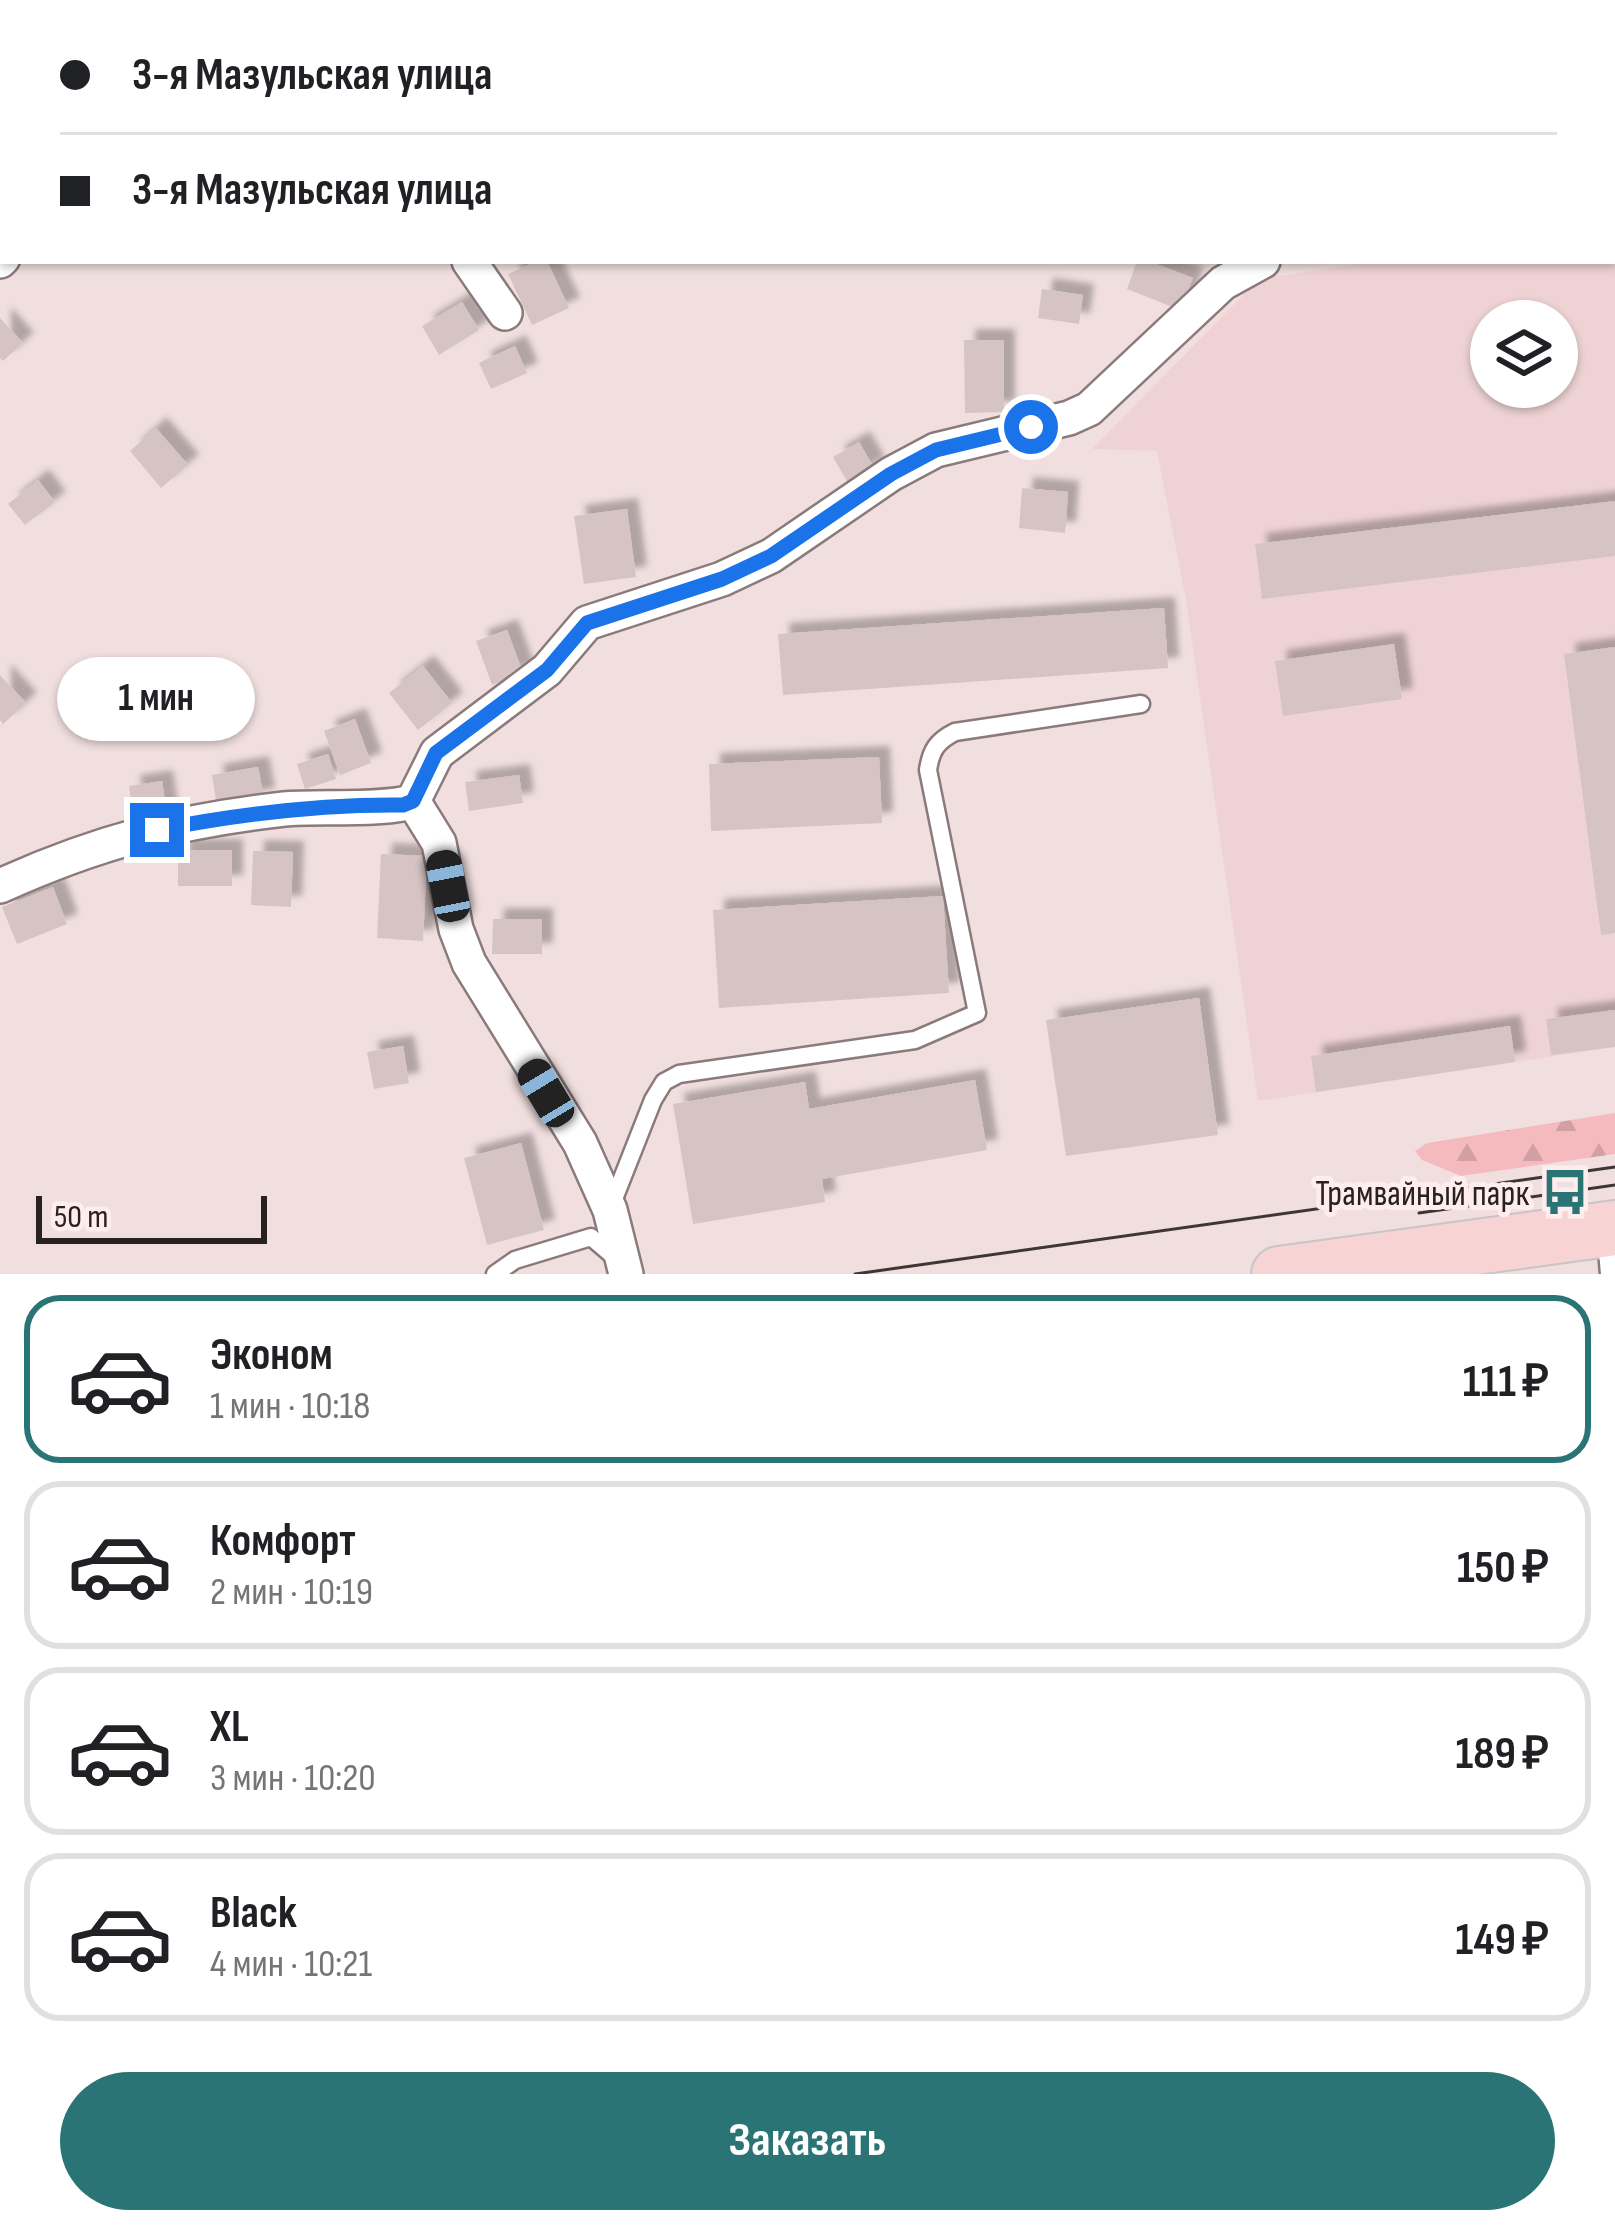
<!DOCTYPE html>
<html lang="ru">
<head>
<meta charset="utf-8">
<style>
  :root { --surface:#fff; --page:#f2f2f2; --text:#202124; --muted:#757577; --line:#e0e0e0; --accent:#2a7475 }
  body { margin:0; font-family:"Sofia Sans Condensed",sans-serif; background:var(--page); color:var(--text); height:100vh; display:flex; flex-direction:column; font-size:45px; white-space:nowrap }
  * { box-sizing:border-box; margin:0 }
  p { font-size:39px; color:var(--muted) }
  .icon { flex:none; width:66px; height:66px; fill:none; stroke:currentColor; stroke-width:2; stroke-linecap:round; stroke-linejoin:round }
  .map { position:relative; height:1274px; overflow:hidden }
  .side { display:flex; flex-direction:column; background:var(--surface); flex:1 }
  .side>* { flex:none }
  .hud { position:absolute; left:0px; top:0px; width:1617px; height:264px; box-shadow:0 3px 9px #0004; display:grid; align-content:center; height:264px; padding:0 60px; background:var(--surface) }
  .tools { position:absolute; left:1470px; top:300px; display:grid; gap:24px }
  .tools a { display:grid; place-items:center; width:108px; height:108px; border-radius:50%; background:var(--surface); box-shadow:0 3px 9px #0004; font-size:60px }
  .scale { position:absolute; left:36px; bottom:30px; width:231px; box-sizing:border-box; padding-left:12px; border:6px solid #272121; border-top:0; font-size:33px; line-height:42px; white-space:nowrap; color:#272121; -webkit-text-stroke:9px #ffeced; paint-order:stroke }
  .end { position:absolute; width:54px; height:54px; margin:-27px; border:15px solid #1a73e8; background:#fff; box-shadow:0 0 0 6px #fff }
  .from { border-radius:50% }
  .bubble { position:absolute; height:84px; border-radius:42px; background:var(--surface); box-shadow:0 3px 9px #0004; font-size:39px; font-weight:700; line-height:84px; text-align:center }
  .car { position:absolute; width:36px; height:72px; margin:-36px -18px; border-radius:15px; box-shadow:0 0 9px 3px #0007; background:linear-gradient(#222 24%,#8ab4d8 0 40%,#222 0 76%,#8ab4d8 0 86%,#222 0) }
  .hud b { display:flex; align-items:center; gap:42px; height:114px; font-size:45px }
  .hud b+b { border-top:3px solid var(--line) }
  .hud i { width:30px; height:30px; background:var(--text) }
  ul { padding:21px 0 0; list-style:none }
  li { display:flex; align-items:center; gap:36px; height:168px; margin:0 24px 18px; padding:0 36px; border:6px solid var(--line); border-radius:36px }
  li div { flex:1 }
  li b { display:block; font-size:45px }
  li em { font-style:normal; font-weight:700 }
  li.on { border-color:var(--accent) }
  li>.icon { width:108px; height:108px; stroke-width:1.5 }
  .cta { display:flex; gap:24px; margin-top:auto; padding:24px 60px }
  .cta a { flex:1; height:138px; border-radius:72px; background:var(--accent); color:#fff; font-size:48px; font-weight:700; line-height:138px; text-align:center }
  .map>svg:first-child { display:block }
  .built { fill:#efd3d4; fill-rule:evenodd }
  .forest { fill:url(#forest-firs) }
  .building { fill:#d6c4c5; filter:url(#shadow) }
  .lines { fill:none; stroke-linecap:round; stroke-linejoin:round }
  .lane-casing { stroke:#8b7a7b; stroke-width:21 }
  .street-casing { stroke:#8b7a7b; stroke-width:38 }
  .primary-casing { stroke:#c7c5c5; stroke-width:58 }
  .lane { stroke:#fff; stroke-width:16 }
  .street { stroke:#fff; stroke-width:33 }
  .primary { stroke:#f8d3d4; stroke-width:54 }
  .tram { stroke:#3e3636; stroke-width:3 }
  .route { stroke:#1a73e8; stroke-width:15 }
  .labels { text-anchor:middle; stroke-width:10; stroke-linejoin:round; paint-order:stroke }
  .poi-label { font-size:36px; fill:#272121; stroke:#ffeced; text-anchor:end }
</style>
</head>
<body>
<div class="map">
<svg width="1615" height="1274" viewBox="0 0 1615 1274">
  <defs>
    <pattern id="forest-firs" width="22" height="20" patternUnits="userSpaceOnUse" patternTransform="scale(3)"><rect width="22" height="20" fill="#f5babd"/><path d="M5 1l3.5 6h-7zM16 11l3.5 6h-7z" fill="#d2a0a2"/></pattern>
    <filter id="shadow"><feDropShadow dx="11" dy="-11" stdDeviation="3" flood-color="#0004"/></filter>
  </defs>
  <rect width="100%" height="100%" fill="#f1dfdf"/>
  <path class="built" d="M1615,227V1047L1258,1101L1186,600L1157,451L1092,449L1259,279L1380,261H1614ZM1491,321H1557V387H1491Z"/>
  <path class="forest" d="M1615,1113V1154L1461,1176L1422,1160L1415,1151L1427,1143Z"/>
  <path class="building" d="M537,261H547L569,308L532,325L508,274Z
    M1137,261H1148L1193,278L1180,310L1127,289Z
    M1042,289L1083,295L1079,324L1038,318Z
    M462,302L479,330L439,355L422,326Z
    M0,318L23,343L3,361L0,358Z
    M964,340H1004V412L965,413Z
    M515,346L527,373L491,389L479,363Z
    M156,428L188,465L161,488L130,451Z
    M859,442L874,468L848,483L833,457Z
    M38,480L55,502L25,525L8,504Z
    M1022,488L1068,492L1065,533L1019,528Z
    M1615,501V556L1262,599L1255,544Z
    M627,509L636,577L584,584L574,516Z
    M1164,608L1168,668L783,695L778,634Z
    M507,630L523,673L492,685L476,641Z
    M1394,644L1402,699L1283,716L1275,661Z
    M1615,647V933L1601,935L1564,654Z
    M423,666L452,703L418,730L389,693Z
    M0,675L26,703L3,724L0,720Z
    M355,719L371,763L340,775L324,731Z
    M328,754L336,779L305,789L297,764Z
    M879,757L882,823L711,831L709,764Z
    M258,767L264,799L217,807L212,775Z
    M519,775L523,803L469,811L465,782Z
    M162,781L167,815L134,820L129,786Z
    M178,850H232V886H178Z
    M253,851L293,852L291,907L251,905Z
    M381,854L427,856L423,941L377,938Z
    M53,887L67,924L17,944L2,907Z
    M943,896L949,993L719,1008L713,910Z
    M493,919H542V954H492Z
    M1199,998L1218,1135L1066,1156L1046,1020Z
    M1615,1010V1047L1551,1055L1546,1019Z
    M1510,1026L1515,1062L1316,1092L1311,1056Z
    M403,1046L409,1083L374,1089L367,1052Z
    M975,1080L987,1150L822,1179L825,1202L693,1224L673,1104L805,1082L809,1109Z
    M521,1143L544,1230L487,1245L464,1158Z"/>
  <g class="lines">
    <defs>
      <path id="lane" d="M610,1209L653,1100L664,1082L679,1074L915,1040L977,1013L928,770C931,750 937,741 955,732L1141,704
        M1606,1239L1609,1274
        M495,1274L515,1260L591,1237L618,1260"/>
      <path id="street" d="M283,0L285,3
        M1134,0L1138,3
        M192,3L193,0
        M1611,3L1615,0
        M0,261L3,258
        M469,261L505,313
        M413,801L439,843L456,929L469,963L580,1143L610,1210L626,1274
        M0,886C97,842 178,821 284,809C317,806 389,811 413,801L437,753L547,670L587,623L722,579L771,556L891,474L936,450L1069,418L1089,409L1223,283L1263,261"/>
      <path id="primary" d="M1279,1274L1615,1228"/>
    </defs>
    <use href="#lane" class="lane-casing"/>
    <use href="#street" class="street-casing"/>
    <use href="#primary" class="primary-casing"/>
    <use href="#lane" class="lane"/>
    <use href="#street" class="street"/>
    <use href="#primary" class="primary"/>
    <path class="tram" d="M1419,1213L1615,1185
      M855,1274L1615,1167"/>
  </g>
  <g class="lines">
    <path class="route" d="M157,830C239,814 319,804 403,805L413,801L436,753L547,670L587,623L722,579L771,556L891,474L936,450L1031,427"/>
  </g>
  <defs>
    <symbol id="bus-bare" viewBox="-9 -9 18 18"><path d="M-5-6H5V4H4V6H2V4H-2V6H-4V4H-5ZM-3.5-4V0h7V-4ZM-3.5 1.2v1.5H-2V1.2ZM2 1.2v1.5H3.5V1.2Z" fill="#2a7475" stroke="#ffeced" stroke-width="2.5" paint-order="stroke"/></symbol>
  </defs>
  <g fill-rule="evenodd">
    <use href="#bus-bare" x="1532" y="1159" width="66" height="66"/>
  </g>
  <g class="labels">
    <g class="poi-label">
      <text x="1529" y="1205">Трамвайный парк</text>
    </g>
  </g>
</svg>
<div class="tools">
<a><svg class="icon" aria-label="layers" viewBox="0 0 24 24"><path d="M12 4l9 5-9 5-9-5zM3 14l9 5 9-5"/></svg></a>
</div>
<div class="scale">50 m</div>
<i class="end from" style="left:1031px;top:427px"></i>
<i class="end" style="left:157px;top:830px"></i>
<div class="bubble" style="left:57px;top:657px;width:198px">1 мин</div>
<i class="car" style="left:448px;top:886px;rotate:349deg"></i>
<i class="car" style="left:546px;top:1093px;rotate:329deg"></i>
<div class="hud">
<b><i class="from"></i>3-я Мазульская улица</b>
<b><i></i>3-я Мазульская улица</b>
</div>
</div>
<section class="side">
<ul>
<li class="on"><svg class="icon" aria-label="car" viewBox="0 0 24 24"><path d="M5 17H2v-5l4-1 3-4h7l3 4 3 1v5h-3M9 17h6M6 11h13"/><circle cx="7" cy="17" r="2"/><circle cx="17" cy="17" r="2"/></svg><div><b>Эконом</b><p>1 мин · 10:18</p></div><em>111 ₽</em></li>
<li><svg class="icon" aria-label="car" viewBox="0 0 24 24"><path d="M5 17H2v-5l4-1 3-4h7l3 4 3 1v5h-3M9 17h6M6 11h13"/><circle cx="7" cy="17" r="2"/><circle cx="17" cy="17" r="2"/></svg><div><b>Комфорт</b><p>2 мин · 10:19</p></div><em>150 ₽</em></li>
<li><svg class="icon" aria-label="car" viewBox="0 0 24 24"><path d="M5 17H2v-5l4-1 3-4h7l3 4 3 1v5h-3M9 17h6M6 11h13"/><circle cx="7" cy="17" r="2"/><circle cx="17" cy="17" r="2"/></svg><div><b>XL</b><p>3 мин · 10:20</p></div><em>189 ₽</em></li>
<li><svg class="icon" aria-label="car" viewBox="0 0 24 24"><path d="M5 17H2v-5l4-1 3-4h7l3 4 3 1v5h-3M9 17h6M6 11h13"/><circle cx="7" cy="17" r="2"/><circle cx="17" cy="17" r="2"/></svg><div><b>Black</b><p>4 мин · 10:21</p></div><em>149 ₽</em></li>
</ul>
<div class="cta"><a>Заказать</a></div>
</section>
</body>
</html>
